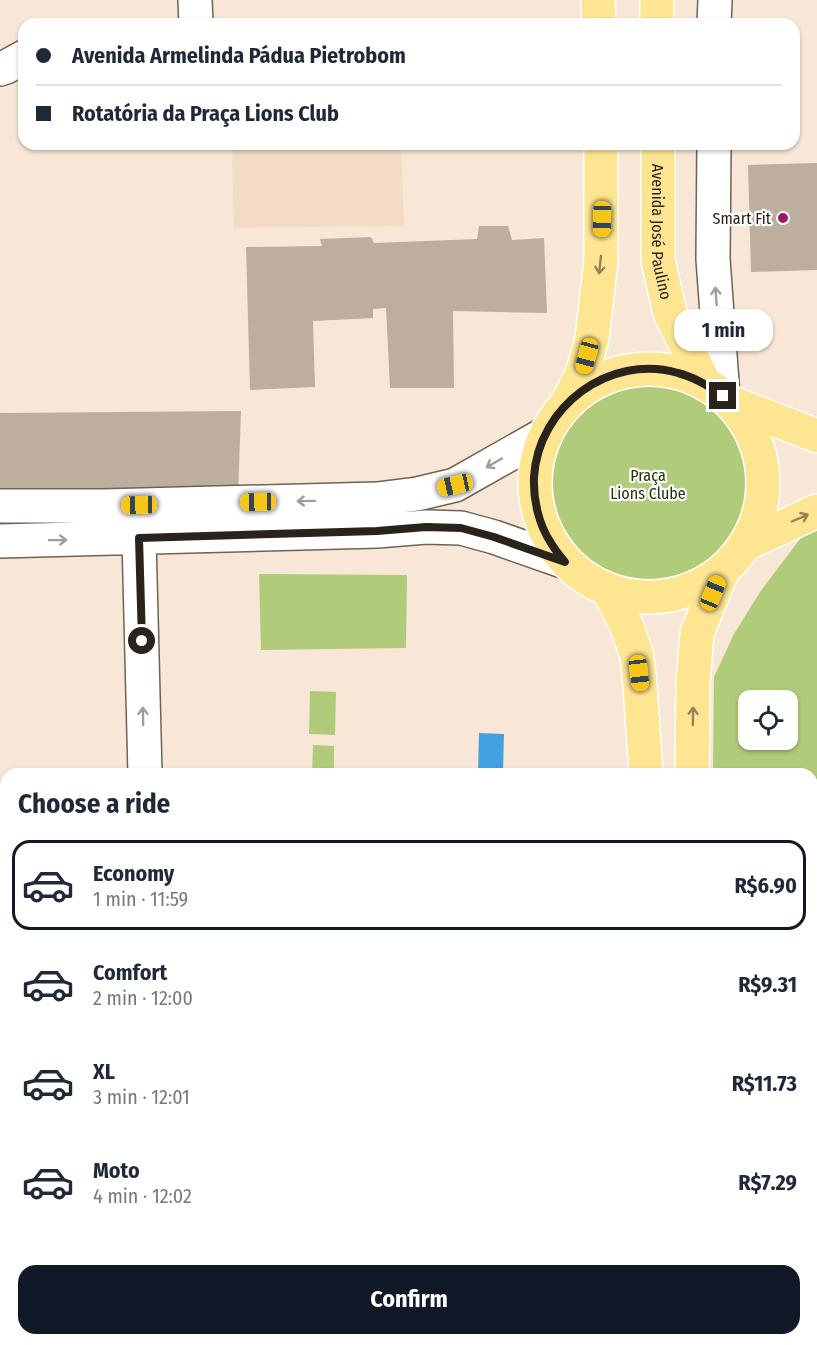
<!DOCTYPE html>
<html lang="en">
<head>
<meta charset="utf-8">
<style>
  :root { --surface:#fff; --page:#f6f6f7; --text:#1f2937; --muted:#747a83; --line:#e0e1e3; --accent:#111827 }
  body { margin:0; font-family:"Fira Sans Condensed",sans-serif; background:var(--page); color:var(--text); height:100vh; display:flex; flex-direction:column; font-size:22px; white-space:nowrap }
  * { box-sizing:border-box; margin:0 }
  p { font-size:20px; color:var(--muted) }
  .icon { flex:none; width:33px; height:33px; fill:none; stroke:currentColor; stroke-width:2; stroke-linecap:round; stroke-linejoin:round }
  .map { position:relative; flex:1; overflow:hidden }
  .panel { position:absolute; left:0px; top:768px; width:818px; height:578px; display:flex; flex-direction:column; background:var(--surface); border-radius:18px 18px 0 0; box-shadow:0 2px 4px #0004 }
  .panel>* { flex:none }
  .banner { position:absolute; left:18px; top:18px; width:782px; height:132px; border-radius:18px; box-shadow:0 2px 4px #0004; display:grid; align-content:center; height:132px; padding:0 18px; background:var(--surface) }
  .tools { position:absolute; left:738px; top:690px; display:grid; gap:12px }
  .tools a { display:grid; place-items:center; width:60px; height:60px; border-radius:12px; background:var(--surface); box-shadow:0 2px 4px #0004; font-size:30px }
  .end { position:absolute; width:27px; height:27px; margin:-14px; border:8px solid #29231c; background:#fff; box-shadow:0 0 0 3px #fff }
  .from { border-radius:50% }
  .bubble { position:absolute; height:42px; border-radius:18px; background:var(--surface); box-shadow:0 2px 4px #0004; font-size:20px; font-weight:700; line-height:42px; text-align:center }
  .car { position:absolute; width:18px; height:36px; margin:-18px -9px; border-radius:8px; box-shadow:0 0 4px 2px #0007; background:linear-gradient(#f5c518 24%,#345 0 40%,#f5c518 0 76%,#345 0 86%,#f5c518 0) }
  .banner b { display:flex; align-items:center; gap:21px; height:57px; font-size:22px }
  .banner b+b { border-top:2px solid var(--line) }
  .banner i { width:15px; height:15px; background:var(--text) }
  ul { padding:0; list-style:none }
  li { display:flex; align-items:center; gap:18px; height:90px; margin:0 12px 9px; padding:0 6px; border:3px solid transparent; border-radius:18px }
  li div { flex:1 }
  li b { display:block; font-size:22px }
  li em { font-style:normal; font-weight:700 }
  li.current { border-color:var(--accent) }
  li>.icon { width:54px; height:54px; stroke-width:1.5 }
  h2 { padding:0 18px; font-size:27px; line-height:72px }
  .action { display:flex; gap:12px; margin-top:auto; padding:12px 18px }
  .action a { flex:1; height:69px; border-radius:18px; background:var(--accent); color:#fff; font-size:24px; font-weight:700; line-height:69px; text-align:center }
  .map>svg:first-child { display:block }
  .built { fill:#f3dcc6 }
  .green { fill:#b0cb79; fill-rule:evenodd }
  .water { fill:#44a1e0 }
  .building { fill:#beae9e }
  .lines { fill:none; stroke-linecap:round; stroke-linejoin:round }
  .minor-casing { stroke:#706253; stroke-width:36 }
  .major-casing { stroke:#fff; stroke-width:36 }
  .minor { stroke:#fff; stroke-width:33 }
  .major { stroke:#fee592; stroke-width:33 }
  .oneway { stroke:#948457 }
  .oneway2 { stroke:#9f9c99 }
  .route { stroke:#29231c; stroke-width:8 }
  .poi-dot { fill:#9d1564; stroke:#fff; stroke-width:2 }
  .labels { text-anchor:middle; stroke-width:4.5; stroke-linejoin:round; paint-order:stroke }
  .poi-label { font-size:16px; fill:#29231c; stroke:#fff; text-anchor:end }
  .street-label { font-size:16px; fill:#29231c; stroke:#fff }
  .park-label { font-size:16px; fill:#263108; stroke:#fff }
</style>
</head>
<body>
<div class="map">
<svg width="817" height="1345" viewBox="0 0 817 1345">
  <rect width="100%" height="100%" fill="#f8e7d6"/>
  <path class="built" d="M232,144H401L404,226L234,228Z"/>
  <path class="green" d="M542 484a106 106 0 1 1 212 0a106 106 0 1 1-212 0Z
    M817,521V1286H812V774H713L714,677L734,634L760,592L813,522ZM748,700H788V740H748Z
    M259,574L407,575L406,648L261,650Z
    M310,691L336,692L335,735L309,734Z
    M313,745L334,746V774H312Z"/>
  <path class="water" d="M479,733L504,734L503,773H478Z"/>
  <path class="building" d="M817,163V270L751,272L748,165Z
    M479,226H508L512,240L544,238L547,313L453,311L454,388H390L386,308L373,309V318L313,321L315,387L250,390L246,247L322,246L320,239L371,237L374,243L477,239Z
    M241,411L238,497L0,496V413Z
    M499,1340H526V1345H499Z
    M544,1340H599V1345H543Z"/>
  <g class="lines">
    <defs>
      <path id="minor" d="M195,0L196,24
        M714,24L715,0
        M0,69L6,67L24,57
        M714,144L713,259L723,396
        M0,506H104L377,499L417,494L455,485L545,434
        M139,538L145,774
        M0,541L377,531L426,527L461,528L494,537L565,562
        M0,905L6,919
        M812,1322H814L817,1325
        M173,1340L174,1345"/>
      <g id="major">
        <path d="M598,0L599,24"/>
        <path d="M657,0V24"/>
        <path id="s1" d="M658,144V260L670,313L705,384"/>
        <circle cx="649" cy="483" r="114"/>
        <path d="M568,401L582,374L592,339L601,260V144"/>
        <path d="M730,402L817,436"/>
        <path d="M746,544L817,511"/>
        <path d="M609,591L627,627L637,656L640,685L646,774"/>
        <path d="M692,774L693,684L697,633L722,572"/>
        <path d="M642,1345V1340"/>
        <path d="M684,1345V1340"/>
      </g>
    </defs>
    <use href="#minor" class="minor-casing"/>
    <use href="#major" class="major-casing"/>
    <use href="#minor" class="minor"/>
    <use href="#major" class="major"/>
  </g>
  <defs><path id="oneway-shaft" d="M-6 0H5M1.5-3L5.5 0L1.5 3" fill="none" stroke-width="1.6" stroke-linecap="round" stroke-linejoin="round" transform="scale(1.5)"/></defs>
  <g class="oneway">
    <use href="#oneway-shaft" transform="translate(600 265) rotate(96)"/>
    <use href="#oneway-shaft" transform="translate(800 518) rotate(-23)"/>
    <use href="#oneway-shaft" transform="translate(693 716) rotate(-89)"/>
  </g>
  <g class="oneway2">
    <use href="#oneway-shaft" transform="translate(716 296) rotate(-94)"/>
    <use href="#oneway-shaft" transform="translate(494 463) rotate(150)"/>
    <use href="#oneway-shaft" transform="translate(306 501) rotate(179)"/>
    <use href="#oneway-shaft" transform="translate(58 540) rotate(-1)"/>
    <use href="#oneway-shaft" transform="translate(143 716) rotate(-91)"/>
  </g>
  <g class="lines">
    <path class="route" d="M142,641L139,538L377,531L426,527L461,528L494,537L565,562C560,556 555,550 551,543C539,525 533,500 534,477C538,407 609,353 678,373C694,377 709,386 723,396"/>
  </g>
  <circle class="poi-dot" cx="783" cy="218" r="6"/>
  <g class="labels">
    <g class="poi-label">
      <text x="771" y="224">Smart Fit</text>
    </g>
    <g class="street-label">
      <text dy="6" stroke="none"><textPath href="#s1" startOffset="88">Avenida José Paulino</textPath></text>
    </g>
    <g class="park-label">
      <text x="648" y="481">Praça<tspan x="648" dy="18">Lions Clube</tspan></text>
    </g>
  </g>
</svg>
<div class="tools">
<a><svg class="icon" aria-label="locate" viewBox="0 0 24 24"><circle cx="12" cy="12" r="6"/><path d="M12 2v4M12 18v4M2 12h4M18 12h4"/></svg></a>
</div>
<i class="end from" style="left:142px;top:641px"></i>
<i class="end" style="left:723px;top:396px"></i>
<div class="bubble" style="left:674px;top:309px;width:99px">1 min</div>
<i class="car" style="left:602px;top:219px;rotate:181deg"></i>
<i class="car" style="left:587px;top:356px;rotate:195deg"></i>
<i class="car" style="left:455px;top:485px;rotate:257deg"></i>
<i class="car" style="left:258px;top:502px;rotate:269deg"></i>
<i class="car" style="left:139px;top:505px;rotate:269deg"></i>
<i class="car" style="left:713px;top:593px;rotate:22deg"></i>
<i class="car" style="left:639px;top:673px;rotate:173deg"></i>
<div class="banner">
<b><i class="from"></i>Avenida Armelinda Pádua Pietrobom</b>
<b><i></i>Rotatória da Praça Lions Club</b>
</div>
<section class="panel">
<h2>Choose a ride</h2>
<ul>
<li class="current"><svg class="icon" aria-label="car" viewBox="0 0 24 24"><path d="M5 17H2v-5l4-1 3-4h7l3 4 3 1v5h-3M9 17h6M6 11h13"/><circle cx="7" cy="17" r="2"/><circle cx="17" cy="17" r="2"/></svg><div><b>Economy</b><p>1 min · 11:59</p></div><em>R$6.90</em></li>
<li><svg class="icon" aria-label="car" viewBox="0 0 24 24"><path d="M5 17H2v-5l4-1 3-4h7l3 4 3 1v5h-3M9 17h6M6 11h13"/><circle cx="7" cy="17" r="2"/><circle cx="17" cy="17" r="2"/></svg><div><b>Comfort</b><p>2 min · 12:00</p></div><em>R$9.31</em></li>
<li><svg class="icon" aria-label="car" viewBox="0 0 24 24"><path d="M5 17H2v-5l4-1 3-4h7l3 4 3 1v5h-3M9 17h6M6 11h13"/><circle cx="7" cy="17" r="2"/><circle cx="17" cy="17" r="2"/></svg><div><b>XL</b><p>3 min · 12:01</p></div><em>R$11.73</em></li>
<li><svg class="icon" aria-label="car" viewBox="0 0 24 24"><path d="M5 17H2v-5l4-1 3-4h7l3 4 3 1v5h-3M9 17h6M6 11h13"/><circle cx="7" cy="17" r="2"/><circle cx="17" cy="17" r="2"/></svg><div><b>Moto</b><p>4 min · 12:02</p></div><em>R$7.29</em></li>
</ul>
<div class="action"><a>Confirm</a></div>
</section>
</div>
</body>
</html>
